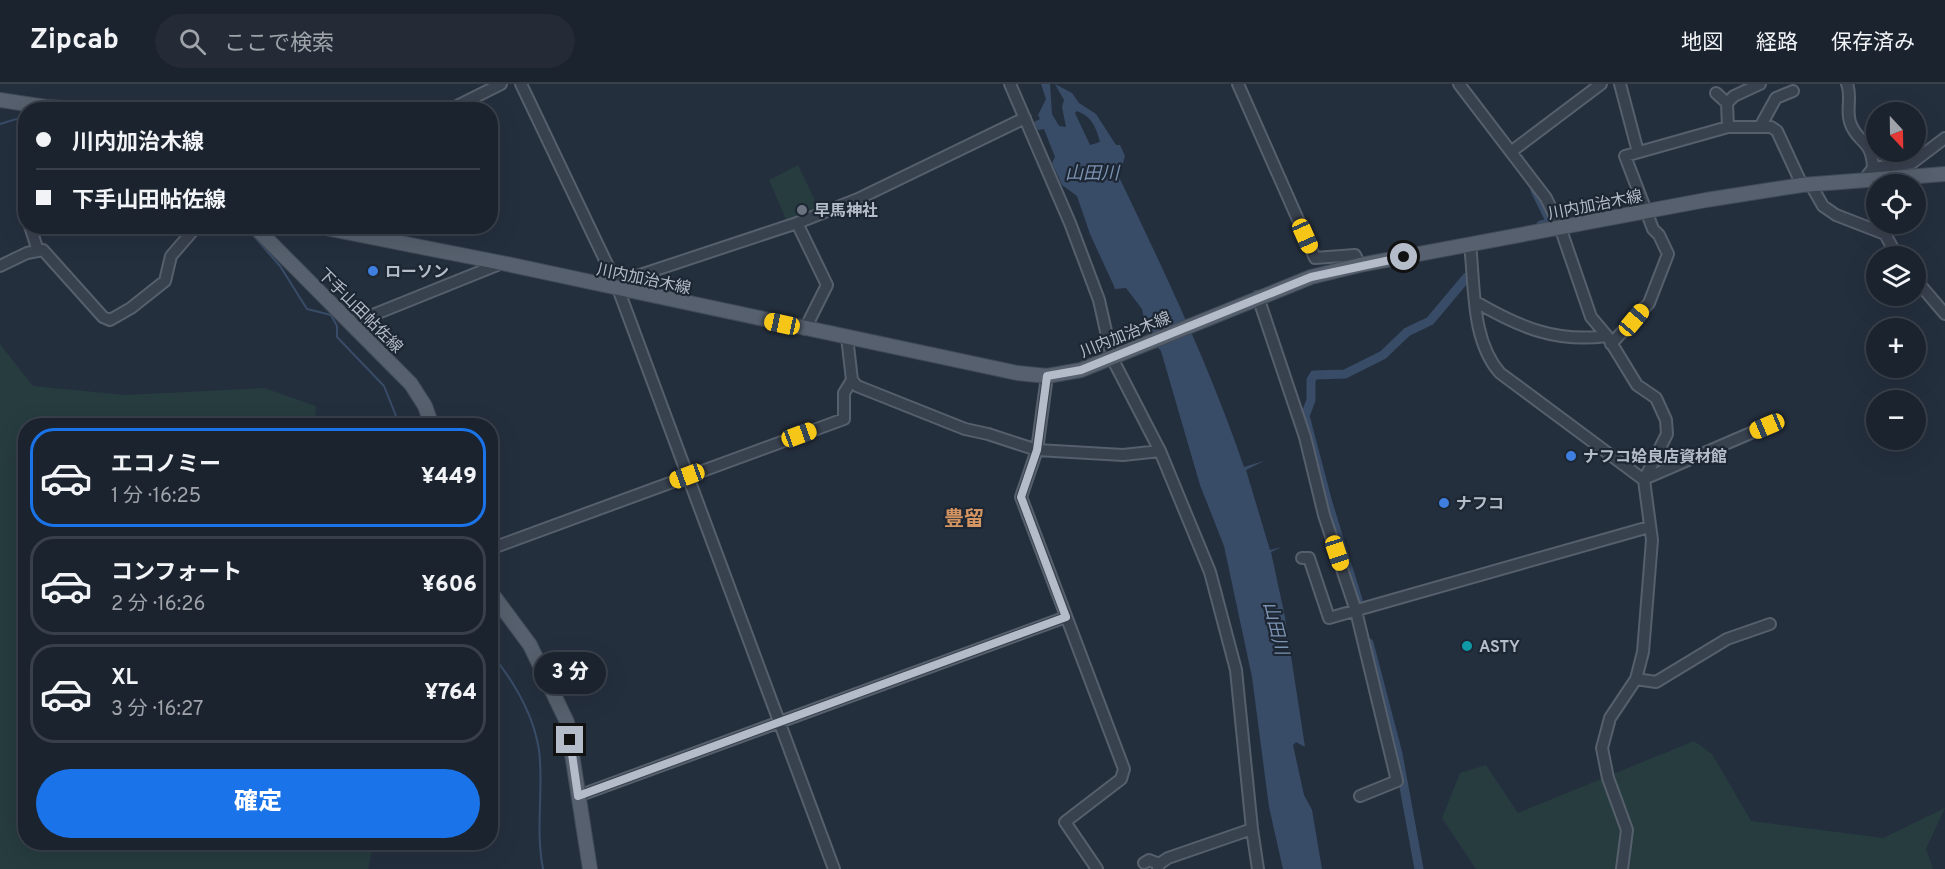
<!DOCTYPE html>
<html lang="ja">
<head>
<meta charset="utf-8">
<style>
  :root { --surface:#1b232e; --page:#242b36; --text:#f1f3f6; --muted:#a0a4aa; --line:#39404a; --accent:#1a73e8 }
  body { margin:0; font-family:Overpass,"Noto Sans JP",sans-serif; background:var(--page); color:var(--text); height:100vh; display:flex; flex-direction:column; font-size:22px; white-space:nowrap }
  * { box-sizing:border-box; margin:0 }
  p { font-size:20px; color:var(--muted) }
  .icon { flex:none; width:33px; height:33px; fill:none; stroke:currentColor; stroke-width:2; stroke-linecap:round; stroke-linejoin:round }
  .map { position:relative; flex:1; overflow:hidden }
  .panel { position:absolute; left:18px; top:334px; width:480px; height:432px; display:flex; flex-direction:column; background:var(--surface); border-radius:24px; box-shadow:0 6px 24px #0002,0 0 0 2px var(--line) }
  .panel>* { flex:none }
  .top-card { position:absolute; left:18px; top:18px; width:480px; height:132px; border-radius:24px; box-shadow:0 6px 24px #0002,0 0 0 2px var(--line); display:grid; align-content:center; height:132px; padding:0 18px; background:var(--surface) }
  .needle { width:39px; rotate:158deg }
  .tools { position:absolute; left:1866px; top:18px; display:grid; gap:12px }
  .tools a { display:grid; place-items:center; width:60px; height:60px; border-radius:50%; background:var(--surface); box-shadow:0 6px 24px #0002,0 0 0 2px var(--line); font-size:30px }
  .end { position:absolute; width:27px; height:27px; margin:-14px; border:8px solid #b4bcc9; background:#111; box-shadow:0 0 0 3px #111 }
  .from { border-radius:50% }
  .bubble { position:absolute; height:42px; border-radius:21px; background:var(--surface); box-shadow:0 6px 24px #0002,0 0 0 2px var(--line); font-size:20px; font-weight:800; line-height:42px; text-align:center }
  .car { position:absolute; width:18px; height:36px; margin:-18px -9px; border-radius:8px; box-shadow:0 0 4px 2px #0007; background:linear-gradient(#f5c518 24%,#345 0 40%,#f5c518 0 76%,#345 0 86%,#f5c518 0) }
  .top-card b { display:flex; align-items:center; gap:21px; height:57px; font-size:22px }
  .top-card b+b { border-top:2px solid var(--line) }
  .top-card i { width:15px; height:15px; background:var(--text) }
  ul { padding:10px 0 0; list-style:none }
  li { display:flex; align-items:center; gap:18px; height:99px; margin:0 12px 9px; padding:0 6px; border:3px solid var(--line); border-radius:24px }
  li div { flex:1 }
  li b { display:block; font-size:22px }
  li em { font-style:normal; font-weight:800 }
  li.current { border-color:var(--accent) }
  li>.icon { width:54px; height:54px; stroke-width:1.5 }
  .button { display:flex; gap:12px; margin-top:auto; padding:12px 18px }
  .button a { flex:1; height:69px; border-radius:36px; background:var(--accent); color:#fff; font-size:24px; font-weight:800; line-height:69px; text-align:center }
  header { display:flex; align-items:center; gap:36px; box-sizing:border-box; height:84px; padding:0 30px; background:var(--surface); border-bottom:2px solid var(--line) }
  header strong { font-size:28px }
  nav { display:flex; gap:33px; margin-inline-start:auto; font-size:21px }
  .search { width:420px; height:54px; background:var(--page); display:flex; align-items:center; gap:15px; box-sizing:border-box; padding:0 21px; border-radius:33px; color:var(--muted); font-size:22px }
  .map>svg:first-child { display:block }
  .green { fill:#263c3f }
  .water { fill:#394c67; fill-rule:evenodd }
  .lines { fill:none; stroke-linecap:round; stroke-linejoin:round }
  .stream { stroke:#394c67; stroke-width:2 }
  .canal { stroke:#394c67; stroke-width:9 }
  .minor-casing { stroke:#565f6c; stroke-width:14 }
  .major-casing { stroke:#414a57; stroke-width:16 }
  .minor { stroke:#38414e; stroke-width:10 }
  .major { stroke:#56606e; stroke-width:14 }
  .route { stroke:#b4bcc9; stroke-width:8 }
  .worship-dot { fill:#6b7280; stroke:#1d2633; stroke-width:2 }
  .shop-dot { fill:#3f7fe0; stroke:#1d2633; stroke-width:2 }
  .culture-dot { fill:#0f9aa8; stroke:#1d2633; stroke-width:2 }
  .labels { text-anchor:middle; stroke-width:4.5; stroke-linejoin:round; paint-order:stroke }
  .street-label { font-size:16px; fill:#b4bcc9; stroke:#1d2633 }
  .poi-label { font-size:16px; font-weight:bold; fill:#b4bcc9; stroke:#1d2633; text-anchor:start }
  .water-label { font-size:18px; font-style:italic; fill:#7c92b1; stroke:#1d2633 }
  .quarter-label { font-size:20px; font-weight:bold; fill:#d59563; stroke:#1d2633 }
</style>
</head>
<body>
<header>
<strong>Zipcab</strong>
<div class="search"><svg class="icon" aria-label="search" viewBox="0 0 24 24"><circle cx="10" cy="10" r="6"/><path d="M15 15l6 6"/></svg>ここで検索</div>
<nav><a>地図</a><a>経路</a><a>保存済み</a></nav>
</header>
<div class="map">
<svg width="1945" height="785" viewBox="0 0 1945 785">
  <rect width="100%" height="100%" fill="#242f3e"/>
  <path class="green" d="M798,81L820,127L788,140L769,96Z
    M0,260L33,302L125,311L264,304L316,322L315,342H26V759H374L368,785H0Z
    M1694,657L1712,670L1751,737L1883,754L1945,724L1926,765L1933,785H1476L1442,734L1460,689L1486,681L1518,729Z"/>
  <path class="water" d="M1041,0H1050L1052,30L1059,42L1066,43L1062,23L1064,16L1055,0L1072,9L1079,19L1096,30L1116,61H1120L1125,72L1119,93C1165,189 1210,283 1244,383L1264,377L1246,386L1270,466L1282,463L1271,468L1285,533L1305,663L1296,658L1293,661L1304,711L1312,726L1322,785H1283L1269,723L1252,593L1224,462L1200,401L1161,267L1148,253L1142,225L1126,204L1115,205L1114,202L1090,150L1077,112L1062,101L1052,79L1055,73L1044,45L1038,46L1034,38L1040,35L1038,31L1046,15ZM1077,27C1092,33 1096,43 1100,58L1090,61L1075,29Z"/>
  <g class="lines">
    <path class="stream" d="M0,40L26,32
      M245,142L280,182L307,225L331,231L337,242V253L384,302L400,342
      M490,568C513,596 533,628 539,666C544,705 535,744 543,785"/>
    <path class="canal" d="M1535,106L1551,139L1541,141
      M1358,516L1328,419L1305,332L1311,316V296L1314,291L1345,290L1383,271L1407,248L1430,237L1467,193
      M1369,559L1398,670L1419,785"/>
    <defs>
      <path id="minor" d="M521,0L616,199L834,785
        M1010,0L1070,139L1099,216L1112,274L1160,367L1210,488L1236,586L1252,745L1258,785
        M1238,0L1315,174L1355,171L1360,181
        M1459,0L1546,114L1560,143L1591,233L1607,252L1637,301L1656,314L1666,336L1667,350L1644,396L1652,456L1643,568L1636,595L1610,634L1602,664L1608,694L1627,746L1622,785
        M1620,0L1638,68
        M1847,0C1852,12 1846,26 1850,38C1857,60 1872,54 1873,84
        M1716,9L1727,19
        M449,26L501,0
        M1728,43L1727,19L1734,12L1760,0
        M1760,43L1776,14L1793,7
        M1512,67L1601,0
        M1864,96L1873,84L1912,79L1945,54
        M1811,101L1823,122L1836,131L1885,150L1897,172
        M797,139L827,201L805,245
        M30,142L38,167
        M1470,161C1475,203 1471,256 1500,289L1644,396
        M0,182L27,169L43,166L103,233L110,236L131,224L165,197L171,172L197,142
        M1916,196L1945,230
        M616,199L797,139L858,115L1025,34
        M1258,213L1305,353L1324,431L1356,527L1397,697L1360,712
        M1476,218C1519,243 1556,259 1607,252
        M353,239L502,179
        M847,253L852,296L857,302L965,345L988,350L1037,366L1123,371L1160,367
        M1611,260L1649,219L1668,170L1659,151L1653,145L1625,72L1728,43H1771L1777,47L1802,101
        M1047,292L1037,366L1021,413L1124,685L1121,695L1065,738L1097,785
        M1644,395L1767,342
        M490,465L844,335V309L852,296
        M1302,474H1309L1329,534L1649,443
        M1636,595L1656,598L1727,555L1770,540
        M578,712L1066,533
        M1144,779L1149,776L1159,780
        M1158,785L1159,780L1168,774L1252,745"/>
      <path id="major" d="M0,16L46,23L101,26
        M254,142L411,300L425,322L432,342
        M315,142L502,179L1017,289L1047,292L1081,286L1311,193L1360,181L1706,116L1802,101L1945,90
        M490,507L530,561L567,638L590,785"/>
    </defs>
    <use href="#minor" class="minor-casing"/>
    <use href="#major" class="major-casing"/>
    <use href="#minor" class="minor"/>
    <use href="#major" class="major"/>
  </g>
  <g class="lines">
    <path class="route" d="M570,656L578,712L1066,533L1021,413L1037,366L1047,292L1081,286L1311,193L1404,173"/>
  </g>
  <circle class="worship-dot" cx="802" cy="126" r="6"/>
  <g class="shop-dot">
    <circle cx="373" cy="187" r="6"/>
    <circle cx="1571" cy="372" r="6"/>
    <circle cx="1444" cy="419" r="6"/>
  </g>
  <circle class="culture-dot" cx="1467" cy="562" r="6"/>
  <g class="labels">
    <g class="street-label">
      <text transform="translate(1595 120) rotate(-11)" y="6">川内加治木線</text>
      <text transform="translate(644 194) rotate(12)" y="6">川内加治木線</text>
      <text transform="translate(361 226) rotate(45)" y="6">下手山田帖佐線</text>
      <text transform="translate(1125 250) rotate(-22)" y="6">川内加治木線</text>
    </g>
    <g class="poi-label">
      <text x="814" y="132">早馬神社</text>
      <text x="385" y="193">ローソン</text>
      <text x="1583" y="378">ナフコ姶良店資材館</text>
      <text x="1456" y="425">ナフコ</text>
      <text x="1479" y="568">ASTY</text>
    </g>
    <g class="water-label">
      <text x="1092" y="95">山田川</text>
      <text transform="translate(1276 544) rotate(76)" y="6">山田川</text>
    </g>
    <g class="quarter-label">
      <text x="964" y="441">豊留</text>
    </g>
  </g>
</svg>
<div class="tools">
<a><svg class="needle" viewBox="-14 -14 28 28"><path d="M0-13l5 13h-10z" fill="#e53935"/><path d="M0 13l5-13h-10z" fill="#a0a4aa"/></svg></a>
<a><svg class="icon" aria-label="locate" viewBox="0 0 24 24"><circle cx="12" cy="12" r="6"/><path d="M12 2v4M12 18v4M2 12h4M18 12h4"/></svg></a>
<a><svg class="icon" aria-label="layers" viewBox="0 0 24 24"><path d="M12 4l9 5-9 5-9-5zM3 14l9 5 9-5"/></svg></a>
<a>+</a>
<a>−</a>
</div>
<i class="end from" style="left:1404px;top:173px"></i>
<i class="end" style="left:570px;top:656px"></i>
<div class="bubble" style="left:534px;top:568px;width:72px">3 分</div>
<i class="car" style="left:1305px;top:152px;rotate:156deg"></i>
<i class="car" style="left:1634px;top:236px;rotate:40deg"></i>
<i class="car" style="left:782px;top:240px;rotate:282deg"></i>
<i class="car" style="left:1767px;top:342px;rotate:247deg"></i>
<i class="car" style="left:799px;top:351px;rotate:70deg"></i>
<i class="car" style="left:687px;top:392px;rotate:250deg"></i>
<i class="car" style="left:1337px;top:469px;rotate:162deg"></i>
<div class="top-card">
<b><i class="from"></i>川内加治木線</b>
<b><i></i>下手山田帖佐線</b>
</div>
<section class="panel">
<ul>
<li class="current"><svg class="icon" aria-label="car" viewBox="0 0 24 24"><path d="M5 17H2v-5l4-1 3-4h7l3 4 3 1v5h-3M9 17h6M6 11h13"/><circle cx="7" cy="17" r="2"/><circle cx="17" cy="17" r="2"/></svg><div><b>エコノミー</b><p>1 分 · 16:25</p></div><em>¥449</em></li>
<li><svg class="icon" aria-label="car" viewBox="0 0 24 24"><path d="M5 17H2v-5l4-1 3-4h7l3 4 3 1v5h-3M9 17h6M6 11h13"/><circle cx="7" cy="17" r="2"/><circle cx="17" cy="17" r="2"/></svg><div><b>コンフォート</b><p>2 分 · 16:26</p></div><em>¥606</em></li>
<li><svg class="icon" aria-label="car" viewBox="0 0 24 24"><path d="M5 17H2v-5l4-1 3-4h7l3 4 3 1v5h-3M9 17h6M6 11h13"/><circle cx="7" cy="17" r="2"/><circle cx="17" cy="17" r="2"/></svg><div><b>XL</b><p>3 分 · 16:27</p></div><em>¥764</em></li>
</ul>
<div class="button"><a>確定</a></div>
</section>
</div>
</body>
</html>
